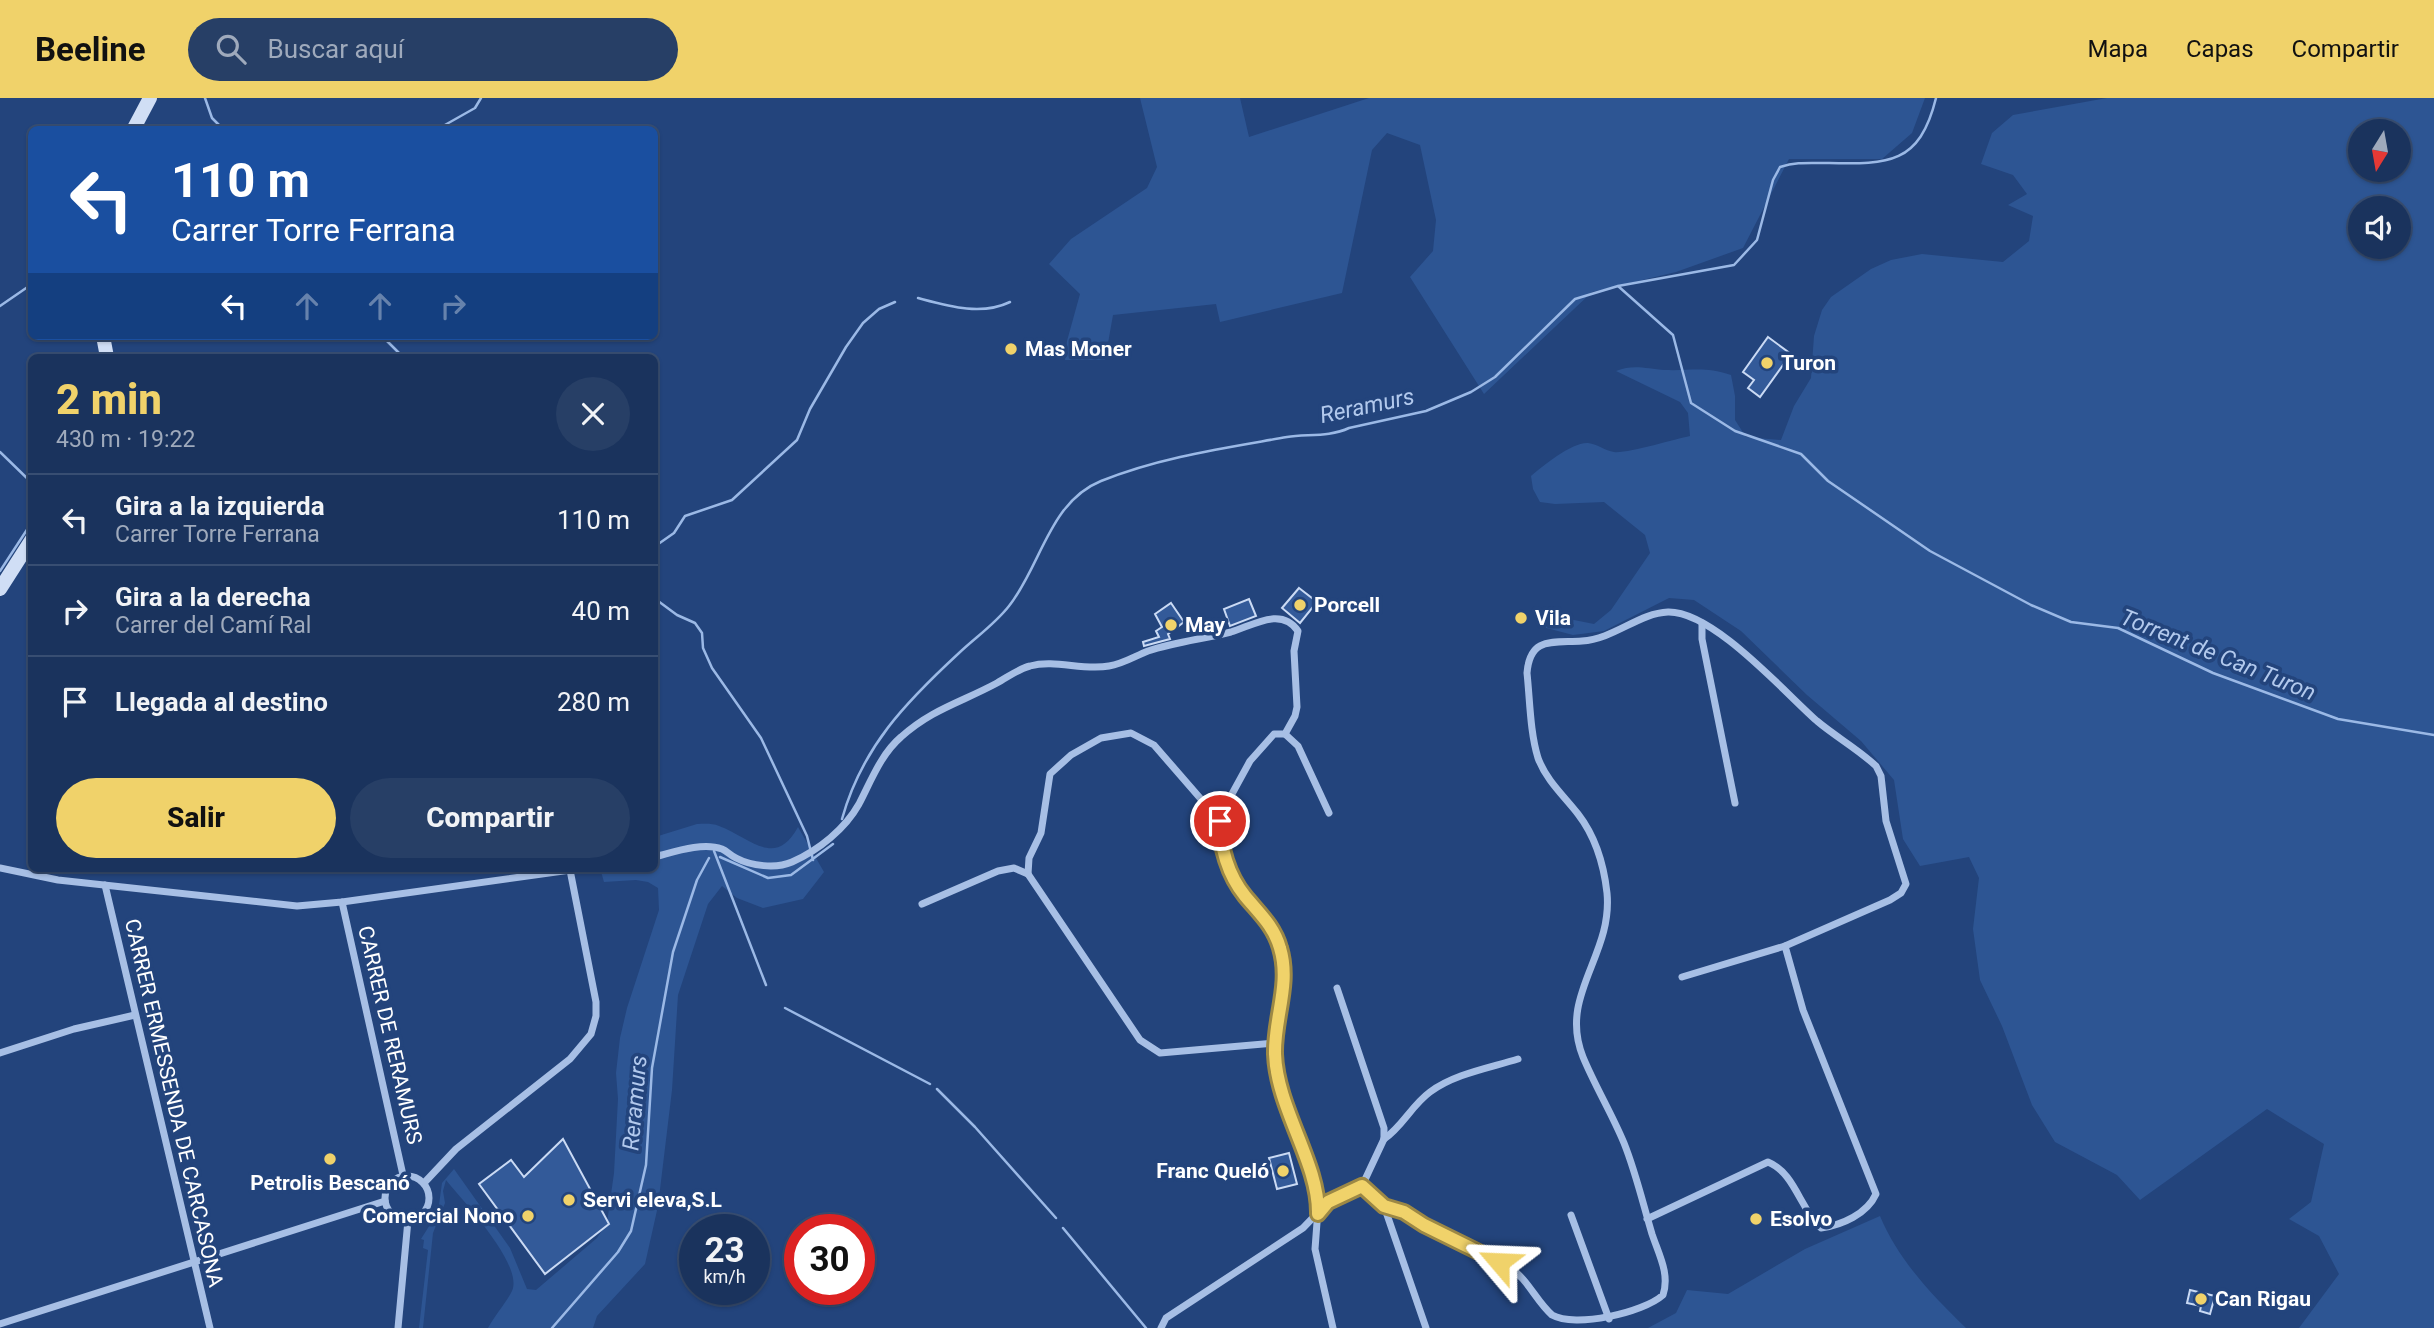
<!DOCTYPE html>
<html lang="es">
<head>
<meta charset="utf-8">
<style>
	:root { --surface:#1a335d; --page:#273f66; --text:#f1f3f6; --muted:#9faabc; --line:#384e72; --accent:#f0d26a }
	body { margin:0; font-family:Roboto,sans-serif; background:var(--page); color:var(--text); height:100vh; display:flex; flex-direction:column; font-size:26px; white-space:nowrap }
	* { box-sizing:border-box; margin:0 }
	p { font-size:23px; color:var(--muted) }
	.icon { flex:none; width:38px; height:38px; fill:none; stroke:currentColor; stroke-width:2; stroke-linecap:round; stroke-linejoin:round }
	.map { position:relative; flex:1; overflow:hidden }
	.details { position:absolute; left:28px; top:256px; width:630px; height:518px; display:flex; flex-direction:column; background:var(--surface); border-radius:10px; box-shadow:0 2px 5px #0004,0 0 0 2px var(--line) }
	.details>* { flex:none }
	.guide { position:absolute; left:28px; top:28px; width:630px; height:214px; border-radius:10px; box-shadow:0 2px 5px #0004,0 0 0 2px var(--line); background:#1a4fa0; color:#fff; overflow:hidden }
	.needle { width:46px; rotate:191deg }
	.buttons { position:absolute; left:2348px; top:21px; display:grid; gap:14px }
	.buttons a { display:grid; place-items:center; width:63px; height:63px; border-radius:50%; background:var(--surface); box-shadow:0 2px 5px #0004,0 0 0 2px var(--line); font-size:35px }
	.speed { position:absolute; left:679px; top:1116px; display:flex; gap:14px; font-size:35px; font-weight:700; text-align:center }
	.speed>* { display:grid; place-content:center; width:91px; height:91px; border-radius:50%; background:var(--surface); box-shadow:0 2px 5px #0004,0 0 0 2px var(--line); line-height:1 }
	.speed small { font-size:18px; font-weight:400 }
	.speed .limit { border:10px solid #d22; background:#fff; color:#111 }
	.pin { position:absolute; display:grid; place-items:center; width:60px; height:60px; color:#fff; margin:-30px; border:4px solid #fff; border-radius:50%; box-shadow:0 2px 7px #0007 }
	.me { position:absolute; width:77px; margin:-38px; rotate:296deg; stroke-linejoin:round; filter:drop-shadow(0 0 5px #0008) }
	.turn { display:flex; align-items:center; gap:24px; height:147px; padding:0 28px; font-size:32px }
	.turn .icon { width:91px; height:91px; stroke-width:2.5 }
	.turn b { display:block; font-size:49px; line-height:60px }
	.lanes { display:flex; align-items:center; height:66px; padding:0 28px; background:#0003; justify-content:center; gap:35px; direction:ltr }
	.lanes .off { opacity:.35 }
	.round { display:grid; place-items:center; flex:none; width:74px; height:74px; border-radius:37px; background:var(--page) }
	.overview { display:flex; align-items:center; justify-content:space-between; height:119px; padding:0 28px }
	h1 { font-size:42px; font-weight:800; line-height:52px; color:var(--accent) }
	.primary-button { display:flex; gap:14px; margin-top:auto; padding:14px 28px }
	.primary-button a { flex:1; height:80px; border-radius:42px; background:var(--accent); color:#111; font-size:28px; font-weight:800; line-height:80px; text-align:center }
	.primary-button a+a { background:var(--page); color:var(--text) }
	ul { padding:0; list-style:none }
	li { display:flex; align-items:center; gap:21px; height:91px; padding:0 28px; border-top:2px solid var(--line) }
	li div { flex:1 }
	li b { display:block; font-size:26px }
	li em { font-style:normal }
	header { display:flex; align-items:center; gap:42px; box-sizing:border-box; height:98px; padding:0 35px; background:var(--accent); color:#111 }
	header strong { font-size:33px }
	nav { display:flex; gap:38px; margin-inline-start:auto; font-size:24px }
	.search { width:490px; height:63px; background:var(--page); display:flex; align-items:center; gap:18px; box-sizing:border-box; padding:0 24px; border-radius:38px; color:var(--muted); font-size:26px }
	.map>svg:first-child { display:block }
	.green { fill:#2d5593; fill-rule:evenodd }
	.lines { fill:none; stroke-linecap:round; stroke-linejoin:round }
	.stream { stroke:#9bb9e6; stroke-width:2.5 }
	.building { fill:#335a99; stroke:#cadaf4; stroke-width:2 }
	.street { stroke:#a7bfe5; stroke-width:7 }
	.secondary { stroke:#d0def5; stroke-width:14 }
	.route-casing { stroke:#9c8845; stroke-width:18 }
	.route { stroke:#f0d26a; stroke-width:12 }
	.poi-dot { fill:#f0d26a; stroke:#23447c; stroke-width:2.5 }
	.labels { text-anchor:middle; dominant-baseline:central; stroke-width:7; stroke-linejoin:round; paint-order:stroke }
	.poi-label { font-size:21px; font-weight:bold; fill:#fff; stroke:#23447c; text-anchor:start }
	.street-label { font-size:21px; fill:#fff; stroke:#23447c }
	.water-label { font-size:23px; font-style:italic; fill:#b2c9ed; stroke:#23447c }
</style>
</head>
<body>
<header>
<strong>Beeline</strong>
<div class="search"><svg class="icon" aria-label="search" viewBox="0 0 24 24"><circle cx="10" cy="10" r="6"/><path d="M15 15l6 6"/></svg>Buscar aquí</div>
<nav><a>Mapa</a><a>Capas</a><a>Compartir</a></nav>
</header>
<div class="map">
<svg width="2434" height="1230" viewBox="0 0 2434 1230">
	<rect width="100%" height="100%" fill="#23447c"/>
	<g class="green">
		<polygon points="1140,0 1240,0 1249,39 1369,0 1925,0 1912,35 1882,61 1789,61 1743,150 1676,174 1592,194 1484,296 1410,179 1433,153 1436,122 1420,47 1387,35 1372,52 1342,195 1220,224 1216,206 1113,217 1105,262 1065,262 1067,243 1080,196 1049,166 1071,141 1147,90 1157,69"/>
		<path d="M2107,0H2434V1230H2299L2339,1176L2319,1138L2289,1121L2311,1104L2324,1046L2267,1011L2140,1102L2117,1077L2055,1044L2032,1007L2002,928L1980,882L1973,831L1979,780L1969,759L1920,768L1903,741L1894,682L1861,643L1807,597L1741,533L1694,502L1669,500L1604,533L1573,537L1539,528L1549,517L1594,526L1611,512L1650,455L1645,437L1604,404L1555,406L1540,404L1533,391L1531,378C1543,368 1572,344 1588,345C1598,346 1605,353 1614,354C1626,356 1675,341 1690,338L1688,315L1680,304L1616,273C1634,266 1646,271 1665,272C1692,273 1704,268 1731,277L1735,298V322L1746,339L1781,342L1794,308L1811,280L1814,238L1822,212L1831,199L1871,171L1891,162L1922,156L2003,164L2029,143L2033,118L2008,107L2027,96L2013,77L1981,66L1992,35L2013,17ZM2399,33V72H2361V33ZM2399,110V149H2361V110Z"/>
		<path d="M697,726C704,726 712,725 719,728C751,740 775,771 798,729L824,774L803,801L763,810L737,800L722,788L708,806L678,897L672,992L658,1108L645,1166L597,1218L593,1230H488C495,1217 506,1205 512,1193C524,1167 462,1102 446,1082L443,1093L445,1105L433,1135L423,1230H419L428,1152L423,1150L424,1142L421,1141L438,1114L442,1085L454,1071L510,1150L527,1191L536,1192L597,1140L607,1125L614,1075L618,1001L616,975L620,940L627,910L659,812L658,790L648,784L636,782L604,784L600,770H654L655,739Z"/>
		<path d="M1880,1118C1898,1162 1933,1198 1966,1230H1648L1676,1215L1687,1192L1728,1196L1805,1151Z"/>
	</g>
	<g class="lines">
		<g class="stream">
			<polyline points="205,0 212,20 222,30"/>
			<polyline points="436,32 475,10 481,0"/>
			<polyline points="1618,188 1673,237 1691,305 1735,333 1801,356 1828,383 1930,453 2031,507 2071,524 2118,530 2213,575 2338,621 2434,637"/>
			<path d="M918,200C948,208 981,218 1010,204"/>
			<polyline points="0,208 32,186"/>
			<polyline points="382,238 403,259"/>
			<polyline points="0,354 32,385"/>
			<polyline points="654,449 674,435 685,418 732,402 797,342 810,311 846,249 863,225 879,211 895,204"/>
			<polyline points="0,473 32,424"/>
			<polyline points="654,500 677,517 695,525 702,535 703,550 712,570 761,640 807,738 813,762"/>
			<path d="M842,721C862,649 906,604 959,555C976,539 995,526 1009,508C1041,468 1049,404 1101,383C1160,359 1225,350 1287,339C1307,336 1330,339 1349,330L1426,313L1471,294L1495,279L1575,201L1618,188L1734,167L1757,142L1773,82L1780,69C1796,64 1807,65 1823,65C1886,66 1919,69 1936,0"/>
			<polyline points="714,753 766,887"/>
			<polyline points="720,759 768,780 791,777 833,746"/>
			<polyline points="785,910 930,986"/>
			<polyline points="937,991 975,1029 1056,1120"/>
			<polyline points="1063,1130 1146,1230"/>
			<polyline points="552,1230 618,1154 631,1133 646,1067 652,970 673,854 697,782 709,760"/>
		</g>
	</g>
	<g class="building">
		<polygon points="1768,239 1791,256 1760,299 1748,290 1754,282 1743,274"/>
		<polygon points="1299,490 1317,504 1300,525 1282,510"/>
		<polygon points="1249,501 1256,518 1230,528 1224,511"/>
		<polygon points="1171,505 1184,524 1168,536 1170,541 1144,548 1143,544 1159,539 1156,533 1162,529 1155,516"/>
		<polygon points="563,1041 609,1126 545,1176 479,1086 511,1062 524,1079"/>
		<polygon points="1289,1055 1297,1086 1277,1091 1269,1060"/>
		<polygon points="2190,1192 2215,1198 2210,1216 2200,1213 2201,1208 2187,1205"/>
	</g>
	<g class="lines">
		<g class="street">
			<polyline points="1702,525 1702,541 1735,705"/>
			<polyline points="1285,636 1298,648 1329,715"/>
			<polyline points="1220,723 1154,647 1131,635 1101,640 1071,657 1050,676 1041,735 1029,760 1028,776 1140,942 1160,955 1276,945"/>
			<path d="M654,759C674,754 702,744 722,751C727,753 731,758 736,760C751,768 776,771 792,764C819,752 845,731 859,706C871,683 881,656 901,639C932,611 962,604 997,585C1008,579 1018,571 1030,568C1055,561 1083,573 1109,568C1123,566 1135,558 1148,553C1175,544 1203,541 1231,534C1252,528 1281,508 1298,533L1294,553L1297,609L1295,618L1285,636H1274L1250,663L1227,705L1220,723V735L1233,779L1273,833L1285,870L1275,957L1289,1017L1319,1098L1315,1151L1333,1230"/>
			<polyline points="0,770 58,782 297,808 342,804 585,770"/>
			<polyline points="105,787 210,1230"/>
			<polyline points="342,804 403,1077"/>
			<polyline points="922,806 998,773 1014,770 1028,776"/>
			<polyline points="1682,879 1785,848"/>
			<polyline points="1337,890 1384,1030 1384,1041 1362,1088"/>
			<polyline points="0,955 74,931 135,917"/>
			<path d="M1384,1041C1402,1029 1412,1007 1430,994C1454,976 1489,970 1518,961"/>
			<circle cx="407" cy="1100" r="22"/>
			<polyline points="424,1085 456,1051 570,961 591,936 596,918 596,904 570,772"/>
			<path d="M1384,1108C1402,1113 1416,1123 1432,1131C1458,1144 1485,1155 1509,1169C1528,1181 1536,1203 1552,1217C1575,1230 1643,1215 1663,1197C1670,1176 1659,1157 1652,1136C1643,1106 1636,1075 1624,1045C1612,1016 1595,988 1583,959C1558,897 1613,858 1607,795C1604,768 1595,738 1578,716C1564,698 1546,682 1538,660C1530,634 1530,603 1527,575C1530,538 1553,545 1582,543C1614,541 1639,515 1668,514C1713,513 1783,593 1817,623C1836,639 1858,651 1876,668L1881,678L1886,723L1906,786L1901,795L1890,802L1785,848L1803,912L1876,1096C1867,1116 1842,1127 1821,1130C1800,1111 1795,1075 1768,1064L1647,1121"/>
			<polyline points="1571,1117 1609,1221"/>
			<polyline points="0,1226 385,1103"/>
			<polyline points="398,1230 408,1122"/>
			<polyline points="1161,1230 1166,1220 1303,1130 1328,1104 1362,1088 1384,1108 1426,1230"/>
		</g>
		<g class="secondary">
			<polyline points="133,32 150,0"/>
			<polyline points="103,238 107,259"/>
			<polyline points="0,491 32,441"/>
		</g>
	</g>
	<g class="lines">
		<defs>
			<path id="route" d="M1220,723C1220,749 1228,777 1245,798C1259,815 1274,828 1280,850C1291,886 1274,920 1275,956C1277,1011 1319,1065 1318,1116L1328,1104L1362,1088L1384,1108L1404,1114L1424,1127L1499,1164"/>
		</defs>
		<use href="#route" class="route-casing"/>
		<use href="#route" class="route"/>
	</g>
	<g class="poi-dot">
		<circle cx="1011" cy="251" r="7"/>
		<circle cx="1767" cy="265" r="7"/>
		<circle cx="1300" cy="507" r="7"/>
		<circle cx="1521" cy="520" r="7"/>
		<circle cx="1171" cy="527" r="7"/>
		<circle cx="330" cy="1061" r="7"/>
		<circle cx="1283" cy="1073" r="7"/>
		<circle cx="569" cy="1102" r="7"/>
		<circle cx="528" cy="1118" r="7"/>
		<circle cx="1756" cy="1121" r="7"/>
		<circle cx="2201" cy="1201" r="7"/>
	</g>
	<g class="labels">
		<g class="poi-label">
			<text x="1025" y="251">Mas Moner</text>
			<text x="1781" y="265">Turon</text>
			<text x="1314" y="507">Porcell</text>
			<text x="1535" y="520">Vila</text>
			<text x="1185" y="527">May</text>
			<text x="1269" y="1073" text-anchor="end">Franc Queló</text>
			<text x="330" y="1085" text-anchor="middle">Petrolis Bescanó</text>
			<text x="583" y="1102">Servi eleva,S.L</text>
			<text x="514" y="1118" text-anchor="end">Comercial Nono</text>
			<text x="1770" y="1121">Esolvo</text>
			<text x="2215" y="1201">Can Rigau</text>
		</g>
		<g class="street-label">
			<text transform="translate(390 937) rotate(77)">CARRER DE RERAMURS</text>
			<text transform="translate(174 1005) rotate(77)">CARRER ERMESSENDA DE CARCASONA</text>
		</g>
		<g class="water-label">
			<text transform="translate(1367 308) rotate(-12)">Reramurs</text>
			<text transform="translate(2218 557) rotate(22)">Torrent de Can Turon</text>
			<text transform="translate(635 1005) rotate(-85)">Reramurs</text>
		</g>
	</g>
</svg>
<div class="buttons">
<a><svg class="needle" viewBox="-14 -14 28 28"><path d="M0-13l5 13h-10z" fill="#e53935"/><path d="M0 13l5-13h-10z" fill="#9faabc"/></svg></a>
<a><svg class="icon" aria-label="sound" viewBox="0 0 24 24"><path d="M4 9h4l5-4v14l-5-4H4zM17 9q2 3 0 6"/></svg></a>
</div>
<div class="speed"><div>23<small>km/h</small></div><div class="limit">30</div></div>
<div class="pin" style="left:1220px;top:723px;background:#d93025"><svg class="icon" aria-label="arrive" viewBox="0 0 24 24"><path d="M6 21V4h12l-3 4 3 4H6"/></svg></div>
<svg class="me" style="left:1499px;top:1164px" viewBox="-20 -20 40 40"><path d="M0-17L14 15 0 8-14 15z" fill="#f0d26a" stroke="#fff" stroke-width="4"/></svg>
<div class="guide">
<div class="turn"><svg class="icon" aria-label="left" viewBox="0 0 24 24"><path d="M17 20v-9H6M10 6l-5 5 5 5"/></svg><div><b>110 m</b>Carrer Torre Ferrana</div></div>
<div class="lanes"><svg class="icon" aria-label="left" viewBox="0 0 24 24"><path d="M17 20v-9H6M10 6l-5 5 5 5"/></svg><svg class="icon off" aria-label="ahead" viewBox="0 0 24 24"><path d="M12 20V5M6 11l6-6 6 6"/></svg><svg class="icon off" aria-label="ahead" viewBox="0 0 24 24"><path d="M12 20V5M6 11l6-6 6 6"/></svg><svg class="icon off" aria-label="right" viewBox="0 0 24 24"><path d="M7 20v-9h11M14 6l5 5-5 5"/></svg></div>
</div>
<section class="details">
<div class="overview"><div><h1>2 min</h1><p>430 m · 19:22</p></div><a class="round"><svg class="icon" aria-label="close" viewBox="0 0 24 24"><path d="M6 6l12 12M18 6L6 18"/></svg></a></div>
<ul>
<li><svg class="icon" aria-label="left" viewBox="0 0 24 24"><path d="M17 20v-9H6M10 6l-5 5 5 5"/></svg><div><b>Gira a la izquierda</b><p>Carrer Torre Ferrana</p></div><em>110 m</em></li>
<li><svg class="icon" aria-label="right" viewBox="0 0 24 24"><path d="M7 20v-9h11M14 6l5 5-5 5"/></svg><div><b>Gira a la derecha</b><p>Carrer del Camí Ral</p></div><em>40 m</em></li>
<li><svg class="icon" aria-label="arrive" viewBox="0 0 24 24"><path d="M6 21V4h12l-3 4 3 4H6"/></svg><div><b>Llegada al destino</b></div><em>280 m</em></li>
</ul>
<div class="primary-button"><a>Salir</a><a>Compartir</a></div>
</section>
</div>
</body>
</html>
